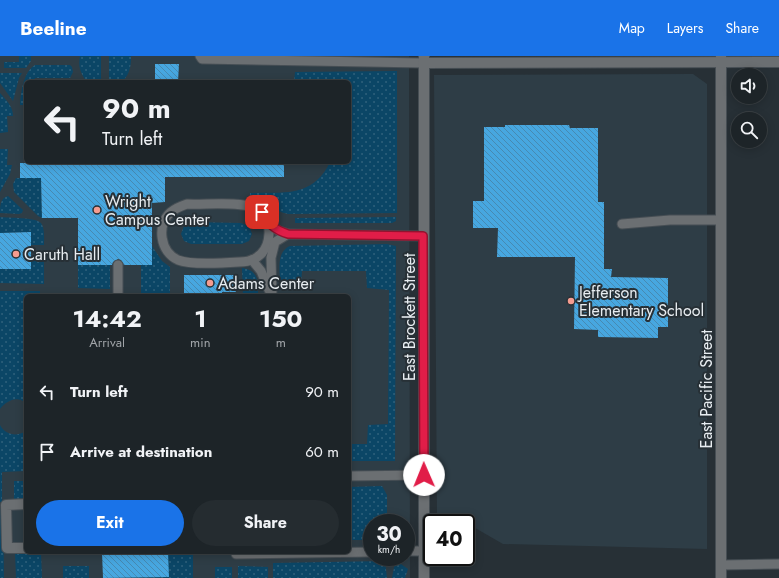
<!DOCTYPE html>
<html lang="en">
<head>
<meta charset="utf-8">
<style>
	:root { --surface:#1d2428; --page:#252c30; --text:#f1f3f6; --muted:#a0a4a8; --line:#3b4145; --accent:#1a73e8 }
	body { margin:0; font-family:Jost,sans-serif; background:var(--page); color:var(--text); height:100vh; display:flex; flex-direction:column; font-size:15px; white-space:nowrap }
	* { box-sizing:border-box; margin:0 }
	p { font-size:13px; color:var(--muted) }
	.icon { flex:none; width:22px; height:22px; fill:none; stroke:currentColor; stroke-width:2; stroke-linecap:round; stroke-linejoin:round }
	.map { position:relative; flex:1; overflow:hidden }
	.panel { position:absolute; left:24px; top:238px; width:327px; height:260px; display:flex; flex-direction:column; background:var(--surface); border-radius:6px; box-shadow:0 2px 10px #0003,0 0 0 1px var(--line) }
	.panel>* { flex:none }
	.hud { position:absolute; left:24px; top:24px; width:327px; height:84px; border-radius:6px; box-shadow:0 2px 10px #0003,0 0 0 1px var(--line); background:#1d2428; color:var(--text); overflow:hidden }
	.fabs { position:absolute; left:731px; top:12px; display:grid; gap:8px }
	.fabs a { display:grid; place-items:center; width:36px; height:36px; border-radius:50%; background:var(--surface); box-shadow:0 2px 10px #0003,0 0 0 1px var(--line); font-size:20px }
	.speed { position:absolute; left:363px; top:458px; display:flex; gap:8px; font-size:20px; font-weight:700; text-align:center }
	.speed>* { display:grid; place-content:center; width:52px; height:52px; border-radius:50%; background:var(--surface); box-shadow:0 2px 10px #0003,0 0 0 1px var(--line); line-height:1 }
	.speed small { font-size:10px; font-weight:400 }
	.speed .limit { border:2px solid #111; border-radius:6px; background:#fff; color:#111 }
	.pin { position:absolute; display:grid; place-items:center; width:34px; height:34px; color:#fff; margin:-17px; border-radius:8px; box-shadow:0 2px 6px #0006 }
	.me { position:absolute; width:44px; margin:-22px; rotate:359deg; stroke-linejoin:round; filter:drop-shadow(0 0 3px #0008) }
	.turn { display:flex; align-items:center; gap:14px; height:84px; padding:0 12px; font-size:18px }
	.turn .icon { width:52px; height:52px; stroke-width:2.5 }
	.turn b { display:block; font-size:28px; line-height:34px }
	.eta { display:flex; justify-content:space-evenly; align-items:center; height:68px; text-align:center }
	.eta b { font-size:24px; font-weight:700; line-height:28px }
	.primary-button { display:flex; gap:8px; margin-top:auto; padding:8px 12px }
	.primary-button a { flex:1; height:46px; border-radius:24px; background:var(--accent); color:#fff; font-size:16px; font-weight:700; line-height:46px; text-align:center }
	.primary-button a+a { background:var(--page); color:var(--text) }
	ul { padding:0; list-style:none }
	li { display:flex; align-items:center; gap:12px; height:60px; padding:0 12px }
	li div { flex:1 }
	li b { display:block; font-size:15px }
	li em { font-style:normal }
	header { display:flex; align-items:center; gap:24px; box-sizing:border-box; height:56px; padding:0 20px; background:var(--accent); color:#fff }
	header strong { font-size:19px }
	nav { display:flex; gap:22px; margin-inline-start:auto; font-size:14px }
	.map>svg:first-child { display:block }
	.built { fill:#2e3d46; fill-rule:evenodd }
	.grass { fill:url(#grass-dots) }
	.building { fill:url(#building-back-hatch) }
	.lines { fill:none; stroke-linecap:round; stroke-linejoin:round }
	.service-casing { stroke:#464e54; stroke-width:11 }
	.pedestrian-casing { stroke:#464e54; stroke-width:12 }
	.minor-casing { stroke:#464e54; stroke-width:12 }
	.tertiary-casing { stroke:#464e54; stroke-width:12 }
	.service { stroke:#6b6f72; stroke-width:9 }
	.pedestrian { stroke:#6b6f72; stroke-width:10 }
	.minor { stroke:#6b6f72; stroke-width:10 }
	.tertiary { stroke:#6b6f72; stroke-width:10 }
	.route-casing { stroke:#92132f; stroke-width:10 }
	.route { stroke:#e11d48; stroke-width:7 }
	.poi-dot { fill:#f59c90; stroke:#273036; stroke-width:1.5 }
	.labels { text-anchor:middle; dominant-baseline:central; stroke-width:4; stroke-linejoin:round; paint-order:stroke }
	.poi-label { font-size:16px; fill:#e8edf1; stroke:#273036; text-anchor:start }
	.street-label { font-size:16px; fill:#e8edf1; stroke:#273036 }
</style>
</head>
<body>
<header>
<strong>Beeline</strong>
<nav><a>Map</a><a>Layers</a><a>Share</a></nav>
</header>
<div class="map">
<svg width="779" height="522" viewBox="0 0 779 522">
	<defs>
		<pattern id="grass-dots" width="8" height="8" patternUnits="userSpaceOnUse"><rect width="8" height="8" fill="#0b4666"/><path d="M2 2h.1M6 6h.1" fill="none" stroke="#2f617c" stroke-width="1.8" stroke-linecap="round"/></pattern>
		<pattern id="building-back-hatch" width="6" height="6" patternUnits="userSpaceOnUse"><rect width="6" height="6" fill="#47a7e0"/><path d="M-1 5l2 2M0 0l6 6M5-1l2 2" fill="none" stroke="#478ab2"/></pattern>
	</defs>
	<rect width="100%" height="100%" fill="#273036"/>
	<g class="built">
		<path d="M0,0H409L410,522H0ZM26,26H349V106H26ZM26,240H349V496H26ZM372,467H406V501H372Z"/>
		<polygon points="693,18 707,28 707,493 503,488 470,469 466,469 466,467 447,467 437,462 434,19"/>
	</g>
	<g class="grass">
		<polygon points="19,0 31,0 31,5 26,12 4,12 4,6 19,6"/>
		<path d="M80,0H101V24L86,25C80,16 78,10 80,0Z"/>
		<path d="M109,0H131C131,10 130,17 123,25H109Z"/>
		<path d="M35,9H70L72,11L73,16L70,22H35L34,26H26V49H20C21,37 23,16 35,9Z"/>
		<path d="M397,15V157L288,158C270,154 266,143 250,139V137C284,136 313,142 330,106H349V26H294L295,16Z"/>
		<polygon points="0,17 22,17 19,22 13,45 0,27"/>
		<path d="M0,37C6,44 13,50 13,60H7L8,76L0,77Z"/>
		<polygon points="0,93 8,93 7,109 12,109 10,118 0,136"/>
		<polygon points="16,122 41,122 42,162 38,160 14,136 13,128"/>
		<path d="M8,140L23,154L22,157L19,158L0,157C0,150 0,142 8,140Z"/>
		<path d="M0,161C9,162 35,161 41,167C45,172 44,183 44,189H31V176L0,177Z"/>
		<polygon points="396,161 396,165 392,167 295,167 295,162"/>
		<polygon points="191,166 241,167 249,170 252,178 249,185 242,188 191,188 184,185 181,178 184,170"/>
		<path d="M387,188L396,190L395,405H349V388H367L368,369L388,368L389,234L367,232L366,215H302L301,228L282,229L280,226C280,214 276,196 290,190Z"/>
		<polygon points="152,190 162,205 170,211 170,240 141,240 141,209 152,209"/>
		<polygon points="31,201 44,201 44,228 0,227 0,213 31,213"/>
		<polygon points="78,209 110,209 110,233 78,232"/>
		<path d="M242,212C259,214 258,227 258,240H243Z"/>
		<path d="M0,235H40V240H26V347C17,339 6,345 0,353Z"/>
		<path d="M0,369C5,379 17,381 26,375V415L2,416V446H0Z"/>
		<rect x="14" y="425" width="12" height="18"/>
		<polygon points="382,430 387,439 387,467 372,467 372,484 349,484 349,431"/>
		<polygon points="0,453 3,453 4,522 0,522"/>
		<polygon points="15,497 41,497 42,522 16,522"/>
		<polygon points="168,498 193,498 193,522 103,522 168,521"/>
		<polygon points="385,505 387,522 273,522 273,507"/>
		<polygon points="395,506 398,506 408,513 405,522 392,522"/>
		<rect x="63" y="510" width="26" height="12"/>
		<polygon points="238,510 268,511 268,522 238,522"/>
		<rect x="215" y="511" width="17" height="11"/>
	</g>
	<g class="building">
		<polygon points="155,8 179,8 178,26 155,26"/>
		<polygon points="505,69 569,69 570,72 598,72 598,146 604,146 604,213 612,213 611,221 668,222 668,271 658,271 658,282 598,281 598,274 574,273 575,201 497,201 498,172 473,172 473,145 484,145 484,71 505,71"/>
		<polygon points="26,106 284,106 284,121 165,121 165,146 152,147 152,209 124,209 121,204 118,203 113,206 112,209 78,209 78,162 42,162 41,122 20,122 20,107 26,107"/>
		<polygon points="31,176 31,213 0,213 0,177"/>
		<polygon points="184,219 236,219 236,236 222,236 222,240 184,240"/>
		<polygon points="102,496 168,496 169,521 103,522"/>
	</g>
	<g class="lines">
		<defs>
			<g id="service">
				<polyline points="200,0 202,3 423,7"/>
				<path d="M187,148C204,149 240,145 254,152C256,153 260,155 262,156C272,167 271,188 261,198C255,204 246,206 239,206C225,207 190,209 178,204C160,196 156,169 171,156C176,152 181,150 187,148Z"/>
				<polyline points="267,167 279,175 288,178"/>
				<polyline points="622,168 670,164 721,164"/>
				<polyline points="252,204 261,215 269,234"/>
				<polyline points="118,209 118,240"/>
				<polyline points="272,240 271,202 275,186 288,178 423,180"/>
				<polyline points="349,420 424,419"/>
				<polyline points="406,495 424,495"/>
				<polyline points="236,496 236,498 372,496"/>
				<polyline points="721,509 779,508"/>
			</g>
			<polyline id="pedestrian" points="26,448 6,449 7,492 26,492"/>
			<g id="minor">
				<polyline points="721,0 721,522"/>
				<polyline points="423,7 779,6"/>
			</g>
			<polyline id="tertiary" points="424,0 424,522"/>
		</defs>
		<use href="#service" class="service-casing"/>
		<use href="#pedestrian" class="pedestrian-casing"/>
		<use href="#minor" class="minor-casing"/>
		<use href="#tertiary" class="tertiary-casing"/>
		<use href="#service" class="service"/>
		<use href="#pedestrian" class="pedestrian"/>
		<use href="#minor" class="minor"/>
		<use href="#tertiary" class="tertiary"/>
	</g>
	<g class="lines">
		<defs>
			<path id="route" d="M262,156C268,168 275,174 288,178L423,180L424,419"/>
		</defs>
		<use href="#route" class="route-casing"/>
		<use href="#route" class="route"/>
	</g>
	<g class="poi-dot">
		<circle cx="97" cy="154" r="4"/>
		<circle cx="16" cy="198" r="4"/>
		<circle cx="210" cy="227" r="4"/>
		<circle cx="571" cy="245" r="4"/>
	</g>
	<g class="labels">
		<g class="poi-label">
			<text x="105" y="145">Wright<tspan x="105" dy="18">Campus Center</tspan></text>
			<text x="24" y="198">Caruth Hall</text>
			<text x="218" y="227">Adams Center</text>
			<text x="579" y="236">Jefferson<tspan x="579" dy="18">Elementary School</tspan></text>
		</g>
		<g class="street-label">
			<text transform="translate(409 261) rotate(-90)">East Brockett Street</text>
			<text transform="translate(706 333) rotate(-90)">East Pacific Street</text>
		</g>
	</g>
</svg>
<div class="fabs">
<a><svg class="icon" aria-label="sound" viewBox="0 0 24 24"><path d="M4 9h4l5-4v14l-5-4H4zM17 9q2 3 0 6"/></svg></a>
<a><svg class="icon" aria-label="search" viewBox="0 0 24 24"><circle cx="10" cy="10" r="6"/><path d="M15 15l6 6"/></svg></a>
</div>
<div class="speed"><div>30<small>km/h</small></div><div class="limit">40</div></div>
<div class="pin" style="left:262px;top:156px;background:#d93025"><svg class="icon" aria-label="arrive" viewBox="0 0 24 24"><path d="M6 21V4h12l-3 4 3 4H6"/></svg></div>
<svg class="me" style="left:424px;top:419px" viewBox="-20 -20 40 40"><circle r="19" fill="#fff"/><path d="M0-13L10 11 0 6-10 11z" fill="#e11d48"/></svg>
<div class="hud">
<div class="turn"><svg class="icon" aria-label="left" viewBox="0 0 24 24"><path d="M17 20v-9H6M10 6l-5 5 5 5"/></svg><div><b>90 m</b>Turn left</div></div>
</div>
<section class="panel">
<div class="eta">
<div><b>14:42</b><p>Arrival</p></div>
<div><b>1</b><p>min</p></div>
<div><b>150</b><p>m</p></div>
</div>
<ul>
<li><svg class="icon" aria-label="left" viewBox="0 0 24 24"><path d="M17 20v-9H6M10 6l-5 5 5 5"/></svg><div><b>Turn left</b></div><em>90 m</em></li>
<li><svg class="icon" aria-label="arrive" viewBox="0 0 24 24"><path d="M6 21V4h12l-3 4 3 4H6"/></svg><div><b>Arrive at destination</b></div><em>60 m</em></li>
</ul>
<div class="primary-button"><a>Exit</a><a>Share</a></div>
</section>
</div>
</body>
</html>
